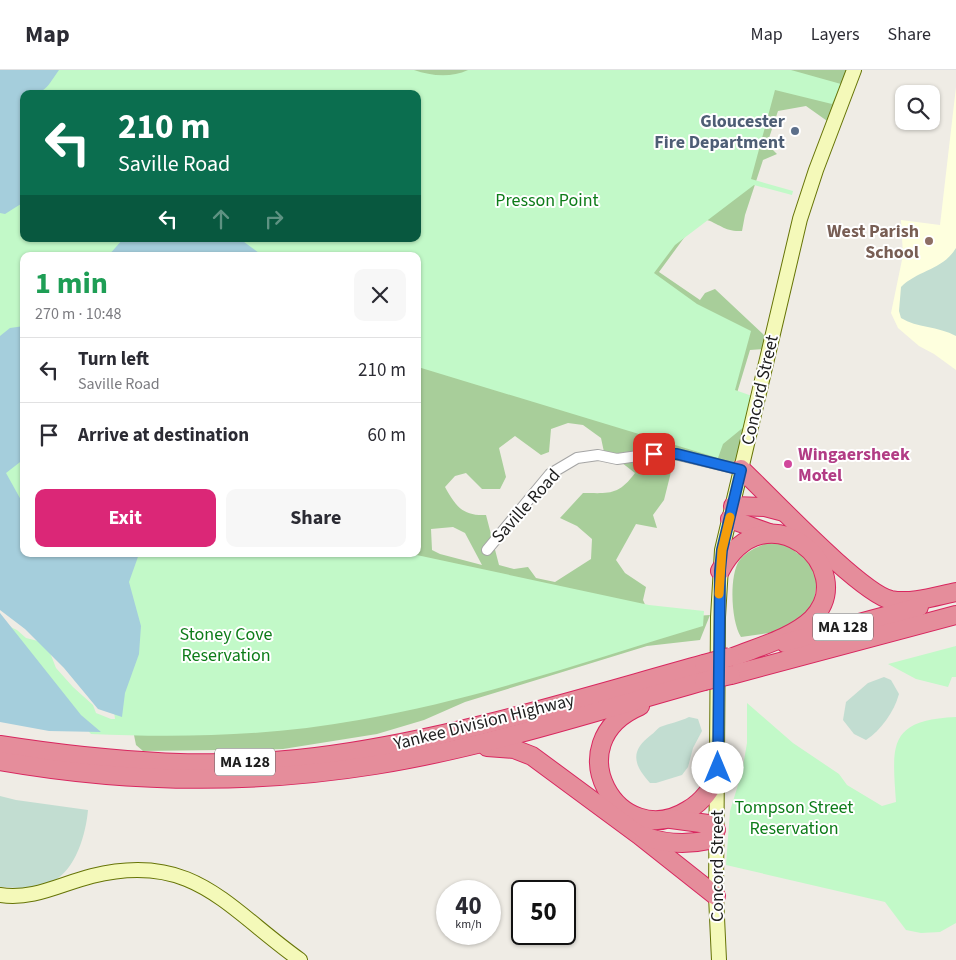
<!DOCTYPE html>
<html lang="en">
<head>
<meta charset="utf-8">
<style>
	:root { --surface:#fff; --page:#f7f7f7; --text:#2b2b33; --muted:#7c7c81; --line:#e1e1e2; --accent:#db2777 }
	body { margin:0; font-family:"Source Sans 3",sans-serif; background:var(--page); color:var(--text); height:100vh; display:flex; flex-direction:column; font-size:19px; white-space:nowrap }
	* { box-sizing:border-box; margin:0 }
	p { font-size:16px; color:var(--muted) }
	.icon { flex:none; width:28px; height:28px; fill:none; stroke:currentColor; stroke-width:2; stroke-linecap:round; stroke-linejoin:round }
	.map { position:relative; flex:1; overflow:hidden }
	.sheet { position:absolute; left:20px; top:182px; width:401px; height:305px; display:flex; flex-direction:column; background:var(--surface); border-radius:10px; box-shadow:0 1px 4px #0004 }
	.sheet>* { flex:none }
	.banner { position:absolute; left:20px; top:20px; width:401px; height:152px; border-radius:10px; box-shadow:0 1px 4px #0004; background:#0b6e4f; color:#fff; overflow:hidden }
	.fabs { position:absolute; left:895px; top:15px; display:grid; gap:10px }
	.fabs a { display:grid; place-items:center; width:45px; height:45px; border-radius:10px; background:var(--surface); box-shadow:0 1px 4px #0004; font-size:25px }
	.speed { position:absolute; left:436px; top:810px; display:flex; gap:10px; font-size:25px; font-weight:700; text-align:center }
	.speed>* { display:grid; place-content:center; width:65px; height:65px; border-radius:50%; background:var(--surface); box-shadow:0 1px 4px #0004; line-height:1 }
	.speed small { font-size:12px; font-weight:400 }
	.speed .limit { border:2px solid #111; border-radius:8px; background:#fff; color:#111 }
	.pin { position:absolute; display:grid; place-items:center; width:42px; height:42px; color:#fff; margin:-21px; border-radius:10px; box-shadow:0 2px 8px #0006 }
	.me { position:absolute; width:55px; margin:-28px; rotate:0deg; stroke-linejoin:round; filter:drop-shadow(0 0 4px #0008) }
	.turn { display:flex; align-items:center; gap:18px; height:105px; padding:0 15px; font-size:22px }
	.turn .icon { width:65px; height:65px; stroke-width:2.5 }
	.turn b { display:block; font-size:35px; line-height:42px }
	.lanes { display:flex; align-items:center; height:48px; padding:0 15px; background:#0003; justify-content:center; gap:25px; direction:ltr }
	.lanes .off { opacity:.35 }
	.round { display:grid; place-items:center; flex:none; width:52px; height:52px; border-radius:10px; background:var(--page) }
	.overview { display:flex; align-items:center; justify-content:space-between; height:85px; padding:0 15px }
	h1 { font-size:30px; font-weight:700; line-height:38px; color:#1e9e55 }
	.cta { display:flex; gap:10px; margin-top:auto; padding:10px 15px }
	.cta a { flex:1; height:58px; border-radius:10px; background:var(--accent); color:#fff; font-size:20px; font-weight:700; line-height:58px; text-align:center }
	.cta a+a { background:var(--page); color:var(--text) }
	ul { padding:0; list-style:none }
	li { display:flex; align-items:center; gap:15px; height:65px; padding:0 15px; border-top:1px solid var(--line) }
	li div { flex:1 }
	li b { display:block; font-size:19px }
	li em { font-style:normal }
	header { display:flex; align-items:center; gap:30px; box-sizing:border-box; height:70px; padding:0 25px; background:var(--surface); border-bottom:1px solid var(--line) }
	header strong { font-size:24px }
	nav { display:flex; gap:28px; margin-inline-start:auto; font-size:18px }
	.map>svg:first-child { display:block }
	.education { fill:#feffde }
	.forest { fill:#a8ce9a; fill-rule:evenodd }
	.wetland { fill:#c2ddd1 }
	.park { fill:#c2f9c8 }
	.water { fill:#a5cedc }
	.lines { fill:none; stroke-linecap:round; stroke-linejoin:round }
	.street-casing { stroke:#a5a5a5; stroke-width:12 }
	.secondary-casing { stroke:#667406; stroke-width:16 }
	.highway-casing { stroke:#d8275f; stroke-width:20 }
	.street { stroke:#fff; stroke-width:10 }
	.secondary { stroke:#f4f9b9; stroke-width:14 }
	.highway { stroke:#e58d9b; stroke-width:18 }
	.highway-bridge-casing { stroke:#d8275f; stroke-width:20; stroke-linecap:butt }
	.highway-bridge { stroke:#e58d9b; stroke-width:18 }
	.route-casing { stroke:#114b97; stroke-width:12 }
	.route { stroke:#1a73e8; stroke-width:9 }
	.slow { stroke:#f59e0b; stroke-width:9 }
	.service-dot { fill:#5c6f8a; stroke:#fff; stroke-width:2 }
	.education-dot { fill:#8d6e63; stroke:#fff; stroke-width:2 }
	.hotel-dot { fill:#d1479c; stroke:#fff; stroke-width:2 }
	.labels { text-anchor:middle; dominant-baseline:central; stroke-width:4; stroke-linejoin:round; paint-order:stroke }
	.shield { fill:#fff; stroke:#626262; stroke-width:1 }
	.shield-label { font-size:16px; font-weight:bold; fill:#1e1e1e }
	.service-label { font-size:18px; font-weight:bold; fill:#4e5e75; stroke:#fff; text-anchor:end }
	.park-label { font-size:18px; fill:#0d7c19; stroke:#fff }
	.education-label { font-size:18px; font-weight:bold; fill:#785e54; stroke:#fff; text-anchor:end }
	.street-label { font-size:18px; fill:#1e1e1e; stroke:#fff }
	.hotel-label { font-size:18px; font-weight:bold; fill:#b23c85; stroke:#fff; text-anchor:start }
</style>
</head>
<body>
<header>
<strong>Map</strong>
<nav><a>Map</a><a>Layers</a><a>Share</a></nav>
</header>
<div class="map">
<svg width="956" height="890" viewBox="0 0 956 890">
	<rect width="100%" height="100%" fill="#efece5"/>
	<polygon class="education" points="956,17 956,300 934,284 919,276 898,258 891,243 903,185 901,150 940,155"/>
	<g class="forest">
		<path d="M59,0H850L830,53L806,36L778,41L767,74L777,84L763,90L745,145L742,161C724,162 721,154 704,149L692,157L659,202L700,230L705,223L715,219L766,267L764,279L750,280L737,323L754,331L737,393L729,401L674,390L664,430L653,445L657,458L636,454L616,490L625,503L646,517L643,530L647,539L695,546L710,545L700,570L647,576L465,632L424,650L377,664L283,679L143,681L136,675L133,660L142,484H418V24H38ZM568,353L583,355L601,368L604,382L617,389L635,403C618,426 609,423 583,423L560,448L577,456L592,469L591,489L555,512L536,508L528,497L514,499L499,495L486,445C463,446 456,437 445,417L455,406L466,403L482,419H500L506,407L499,378L515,366L541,385L549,382L551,359ZM453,457L465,463L482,495L440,484L432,480L431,459Z"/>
		<path d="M769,472H786L797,483L808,488L817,511L814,531L806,545L776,562L741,567C731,552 729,506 739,491C747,480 758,477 769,472Z"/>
	</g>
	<g class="wetland">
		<path d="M956,178V266C938,256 917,258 901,248L899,241L901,217C918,200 943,200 956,178Z"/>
		<path d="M884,607L891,610L899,624C894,642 881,660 866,670L854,664L843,650L846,632L868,613Z"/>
		<path d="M689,647L698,649L702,661L693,678L688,697L682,705L656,713H650C633,694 630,681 651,665C654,663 657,659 660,657C670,653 679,652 689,647Z"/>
		<path d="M0,726L16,730L88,740C86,763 76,800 53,811C36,820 18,818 0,817Z"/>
	</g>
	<g class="park">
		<path d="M54,0H414C431,6 451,8 468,0H791L841,14L832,34L775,20L751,109L793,121L792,125L754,115L675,175L654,203L697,234L751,261L735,320L752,326L745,356L723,374L718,388L418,297V186H24V268L0,274V131L24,122V169H418V24H32Z"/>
		<polygon points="0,342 24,348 24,443 5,447"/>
		<path d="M95,484H412L649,535L704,541L703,556C590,590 476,630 359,650C271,666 181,668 91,664L67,637L4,554L17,560L26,568L38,571L49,580L56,598L73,617L93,635L96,643L111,649H115Z"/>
		<polygon points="956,576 956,607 952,607 948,617 916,609 888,594"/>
		<path d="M747,633L793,673L839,704L847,715L882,736L896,732C892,675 888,650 956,647V853L940,862L921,863L906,860L885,832L726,795L730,741L742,702L747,673Z"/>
	</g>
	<g class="water">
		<path d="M0,0H59C47,16 47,24 24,24V132L5,144L0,143Z"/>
		<polygon points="123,169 240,169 263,186 108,186"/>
		<polygon points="24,256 24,389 6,403 21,430 24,429 24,484 139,484 129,512 141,556 139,584 125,623 122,647 98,639 64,598 25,559 0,540 0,266 10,258"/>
		<polygon points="0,543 81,645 101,662 49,661 0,652"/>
	</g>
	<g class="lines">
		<defs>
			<polyline id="street" points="487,480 550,404 577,388 598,385 617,389 666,382 741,400"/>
			<g id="secondary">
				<path d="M0,825C34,830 60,814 92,806C193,781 226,837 300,890"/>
				<polyline points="719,890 716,826 718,547 722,480 800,149 816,100 854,0"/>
			</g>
			<g id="highway">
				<path d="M741,399C769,425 860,523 891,530C912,534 936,526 956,522"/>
				<polyline points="733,436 765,437 784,442"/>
				<polyline points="730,449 769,463"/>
				<path d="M720,501C765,415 862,498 812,549C792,568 758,577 733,587"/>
				<polyline points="785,573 919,537"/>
				<polyline points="731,605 956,545"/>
				<path d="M640,636C555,672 618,784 688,740C702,732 714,717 718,702"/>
				<path d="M0,675C109,692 221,701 331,685C458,667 581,628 704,594"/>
				<polyline points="487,677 514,679 532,686 639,765 716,826"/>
				<path d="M0,691C125,713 250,715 375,695C487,677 596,641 704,611"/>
				<path d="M644,766C665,774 687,775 709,770L716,760L708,754L671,749"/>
			</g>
		</defs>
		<use href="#street" class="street-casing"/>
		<use href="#secondary" class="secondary-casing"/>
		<use href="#highway" class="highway-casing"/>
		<use href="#street" class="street"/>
		<use href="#secondary" class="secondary"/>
		<use href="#highway" class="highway"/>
		<defs>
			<g id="highway-bridge">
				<polyline points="704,594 730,587"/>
				<polyline points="704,611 731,605"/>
			</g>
		</defs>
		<use href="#highway-bridge" class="highway-bridge-casing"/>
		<use href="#highway-bridge" class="highway-bridge"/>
	</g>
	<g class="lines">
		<defs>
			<polyline id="route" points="654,384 677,384 741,400 722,480 720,501 718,698"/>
		</defs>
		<use href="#route" class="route-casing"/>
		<use href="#route" class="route"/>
		<polyline class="slow" points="719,524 722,480 730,447"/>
	</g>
	<circle class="service-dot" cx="795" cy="61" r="5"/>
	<circle class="education-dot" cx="929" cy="171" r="5"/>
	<circle class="hotel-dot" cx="788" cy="394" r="5"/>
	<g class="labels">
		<g class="shield">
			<rect x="813" y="543.5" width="60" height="27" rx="4"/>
			<rect x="215" y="678.5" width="60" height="27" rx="4"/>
		</g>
		<g class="shield-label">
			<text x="843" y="557">MA 128</text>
			<text x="245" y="692">MA 128</text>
		</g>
		<g class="service-label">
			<text x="785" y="51">Gloucester<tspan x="785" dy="21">Fire Department</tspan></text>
		</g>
		<g class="park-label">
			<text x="547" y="130">Presson Point</text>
			<text x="226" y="564">Stoney Cove<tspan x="226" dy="21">Reservation</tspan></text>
			<text x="794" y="737">Tompson Street<tspan x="794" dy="21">Reservation</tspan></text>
		</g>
		<g class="education-label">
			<text x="919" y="161">West Parish<tspan x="919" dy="21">School</tspan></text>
		</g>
		<g class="street-label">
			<text transform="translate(760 320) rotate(-77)">Concord Street</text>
			<text transform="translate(526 436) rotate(-48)">Saville Road</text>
			<text transform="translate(484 652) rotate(-14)">Yankee Division Highway</text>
			<text transform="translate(717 796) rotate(-90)">Concord Street</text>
		</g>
		<g class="hotel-label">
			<text x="798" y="384">Wingaersheek<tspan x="798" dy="21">Motel</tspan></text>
		</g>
	</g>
</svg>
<div class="fabs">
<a><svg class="icon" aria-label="search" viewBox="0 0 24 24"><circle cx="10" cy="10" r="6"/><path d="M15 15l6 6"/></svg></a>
</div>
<div class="speed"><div>40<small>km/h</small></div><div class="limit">50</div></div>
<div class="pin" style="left:654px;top:384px;background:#d93025"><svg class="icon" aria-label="arrive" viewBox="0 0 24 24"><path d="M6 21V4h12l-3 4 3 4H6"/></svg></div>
<svg class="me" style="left:718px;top:698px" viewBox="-20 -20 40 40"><circle r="19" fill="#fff"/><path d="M0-13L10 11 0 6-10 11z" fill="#1a73e8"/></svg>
<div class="banner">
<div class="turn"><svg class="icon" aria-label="left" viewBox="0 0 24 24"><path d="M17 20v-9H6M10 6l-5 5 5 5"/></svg><div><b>210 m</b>Saville Road</div></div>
<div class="lanes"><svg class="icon" aria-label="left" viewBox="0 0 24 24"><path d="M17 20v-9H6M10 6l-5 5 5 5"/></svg><svg class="icon off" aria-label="ahead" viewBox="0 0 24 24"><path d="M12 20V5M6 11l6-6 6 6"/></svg><svg class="icon off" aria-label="right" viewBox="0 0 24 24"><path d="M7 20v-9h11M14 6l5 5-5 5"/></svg></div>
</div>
<section class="sheet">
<div class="overview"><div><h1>1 min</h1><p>270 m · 10:48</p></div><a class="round"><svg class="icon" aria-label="close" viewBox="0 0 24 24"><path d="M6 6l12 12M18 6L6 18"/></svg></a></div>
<ul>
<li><svg class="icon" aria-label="left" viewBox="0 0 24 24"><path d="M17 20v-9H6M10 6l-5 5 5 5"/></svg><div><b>Turn left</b><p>Saville Road</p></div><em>210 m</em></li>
<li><svg class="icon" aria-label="arrive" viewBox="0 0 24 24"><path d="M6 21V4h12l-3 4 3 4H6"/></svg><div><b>Arrive at destination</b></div><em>60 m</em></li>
</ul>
<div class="cta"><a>Exit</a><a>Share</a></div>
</section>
</div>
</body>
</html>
